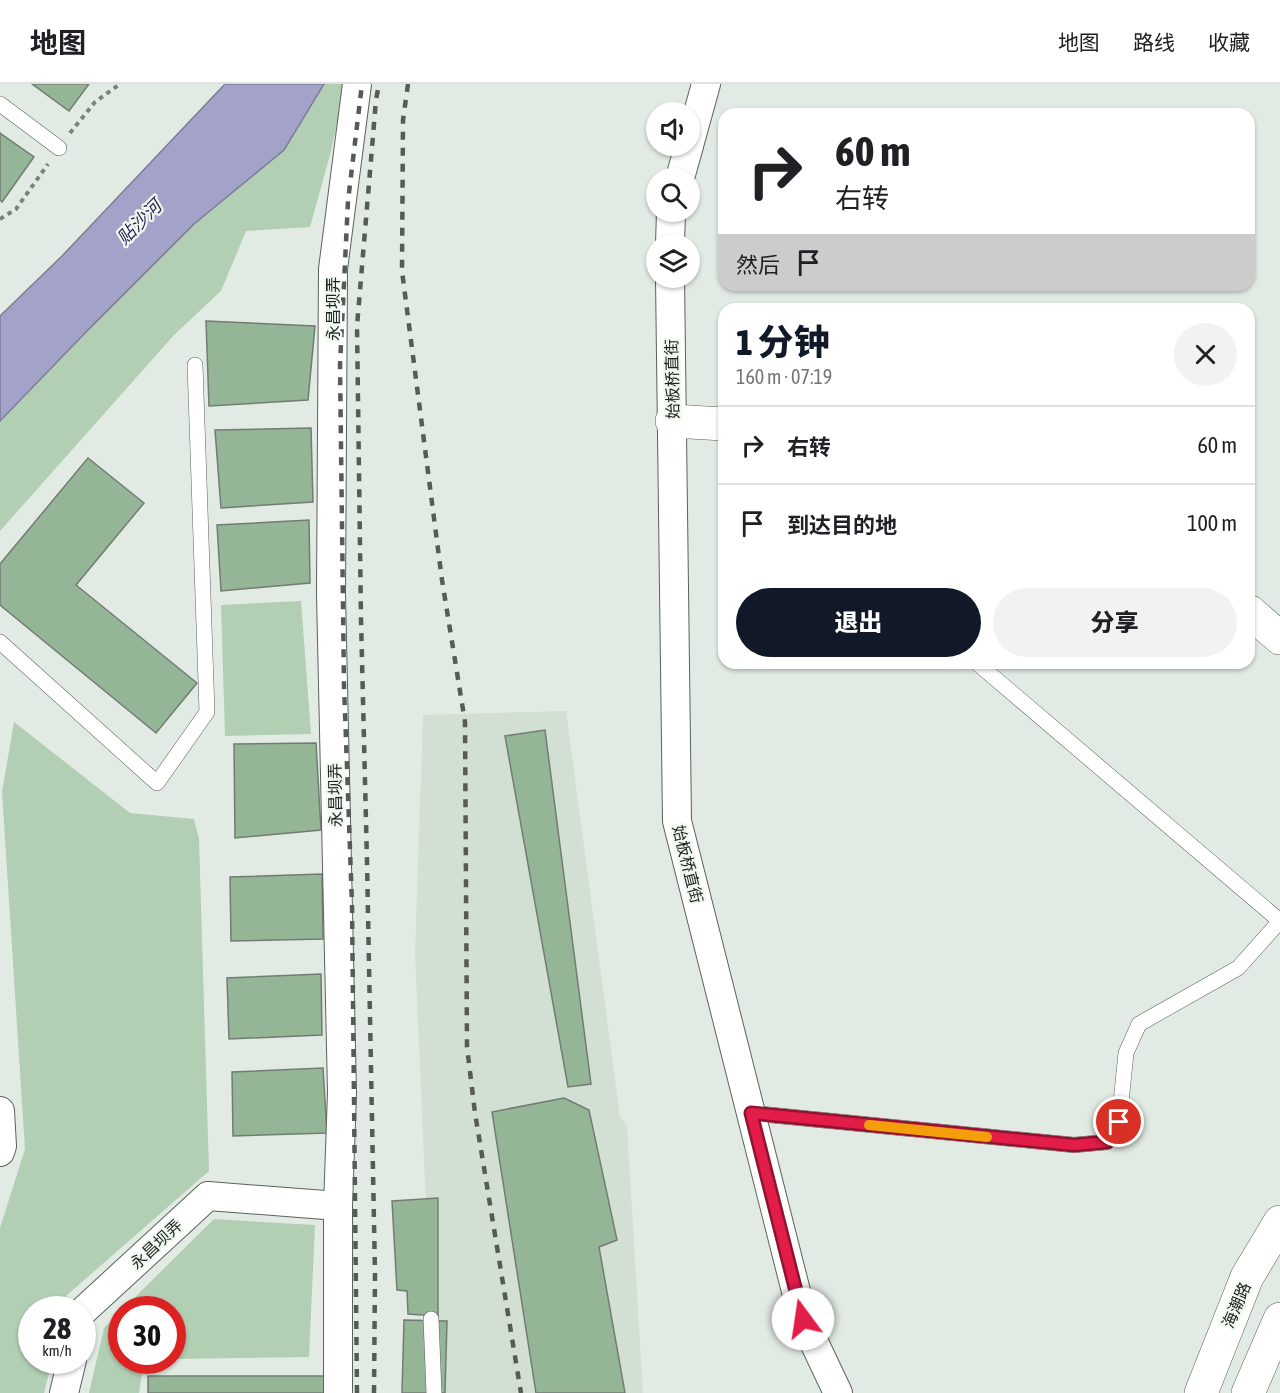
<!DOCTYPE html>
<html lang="zh">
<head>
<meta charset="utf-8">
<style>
	:root { --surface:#fff; --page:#f2f2f2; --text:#202124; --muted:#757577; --line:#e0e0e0; --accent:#111827 }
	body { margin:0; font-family:"Asap Condensed","Noto Sans SC",sans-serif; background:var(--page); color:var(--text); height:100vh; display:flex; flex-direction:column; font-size:22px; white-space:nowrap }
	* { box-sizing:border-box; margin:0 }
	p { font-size:20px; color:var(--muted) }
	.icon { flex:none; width:33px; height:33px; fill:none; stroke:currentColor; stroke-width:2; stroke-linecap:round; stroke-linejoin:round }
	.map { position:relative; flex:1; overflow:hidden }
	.drawer { position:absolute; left:718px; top:219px; width:537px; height:366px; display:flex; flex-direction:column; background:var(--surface); border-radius:18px; box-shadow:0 2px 4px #0004 }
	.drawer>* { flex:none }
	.top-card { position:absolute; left:718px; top:24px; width:537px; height:183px; border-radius:18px; box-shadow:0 2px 4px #0004; background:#fff; color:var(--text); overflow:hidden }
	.fabs { position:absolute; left:646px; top:18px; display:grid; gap:12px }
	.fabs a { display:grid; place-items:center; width:54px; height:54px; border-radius:50%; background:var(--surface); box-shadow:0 2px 4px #0004; font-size:30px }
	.speed { position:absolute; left:18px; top:1212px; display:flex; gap:12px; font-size:30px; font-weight:700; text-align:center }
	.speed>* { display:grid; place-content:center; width:78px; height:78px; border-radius:50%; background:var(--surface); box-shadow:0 2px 4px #0004; line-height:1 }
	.speed small { font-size:15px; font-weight:400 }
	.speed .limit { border:9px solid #d22; background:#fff; color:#111 }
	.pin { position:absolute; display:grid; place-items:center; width:51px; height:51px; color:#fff; margin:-26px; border:3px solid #fff; border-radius:50%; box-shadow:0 2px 6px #0007 }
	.me { position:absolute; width:66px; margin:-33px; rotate:346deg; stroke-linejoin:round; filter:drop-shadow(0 0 4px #0008) }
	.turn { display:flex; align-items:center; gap:21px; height:126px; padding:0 18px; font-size:27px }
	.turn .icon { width:78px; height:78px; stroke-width:2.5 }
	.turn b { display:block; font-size:42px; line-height:51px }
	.then { display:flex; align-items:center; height:57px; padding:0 18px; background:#0003; gap:12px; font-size:22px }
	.round { display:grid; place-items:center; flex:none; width:63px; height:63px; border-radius:32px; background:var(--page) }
	.summary { display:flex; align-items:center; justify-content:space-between; height:102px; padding:0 18px }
	h1 { font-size:36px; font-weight:800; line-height:45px; color:var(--accent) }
	.primary-button { display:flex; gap:12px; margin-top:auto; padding:12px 18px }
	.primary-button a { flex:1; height:69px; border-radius:36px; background:var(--accent); color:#fff; font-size:24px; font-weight:800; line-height:69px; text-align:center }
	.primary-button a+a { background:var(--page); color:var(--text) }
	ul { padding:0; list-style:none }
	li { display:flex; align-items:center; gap:18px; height:78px; padding:0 18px; border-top:2px solid var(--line) }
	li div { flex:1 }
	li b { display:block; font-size:22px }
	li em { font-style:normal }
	header { display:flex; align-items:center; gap:36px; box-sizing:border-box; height:84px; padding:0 30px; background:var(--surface); border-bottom:2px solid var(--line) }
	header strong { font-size:28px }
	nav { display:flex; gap:33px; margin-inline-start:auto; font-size:21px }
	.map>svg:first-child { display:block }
	.built { fill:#d1e0d2 }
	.green { fill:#b2ceb3 }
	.water { fill:#a3a3ca; stroke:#7c7d97; stroke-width:1.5 }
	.building { fill:#94b596; stroke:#737c74; stroke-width:1.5 }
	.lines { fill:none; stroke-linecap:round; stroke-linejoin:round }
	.service-casing { stroke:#5b625b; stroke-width:16 }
	.minor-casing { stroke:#5b625b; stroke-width:30 }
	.tertiary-casing { stroke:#5b625b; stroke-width:34 }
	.secondary-casing { stroke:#5b625b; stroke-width:34 }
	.path { stroke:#7c817c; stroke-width:4; stroke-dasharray:4.5 4.5; stroke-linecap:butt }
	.service { stroke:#fff; stroke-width:15 }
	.minor { stroke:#fff; stroke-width:28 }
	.tertiary { stroke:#fff; stroke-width:33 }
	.secondary { stroke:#fff; stroke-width:33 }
	.rail { stroke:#565b56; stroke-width:4.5; stroke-dasharray:8 8; stroke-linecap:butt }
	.route-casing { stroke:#92132f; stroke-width:15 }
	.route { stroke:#e11d48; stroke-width:10 }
	.slow { stroke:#f59e0b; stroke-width:10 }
	.labels { text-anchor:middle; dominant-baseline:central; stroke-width:4.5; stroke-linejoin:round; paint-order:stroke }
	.street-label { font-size:16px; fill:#202320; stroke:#f0f9f0 }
	.water-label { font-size:18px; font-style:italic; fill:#2b2558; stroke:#f0f9f0 }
</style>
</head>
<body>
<header>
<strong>地图</strong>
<nav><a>地图</a><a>路线</a><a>收藏</a></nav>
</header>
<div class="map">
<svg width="1280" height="1309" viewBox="0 0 1280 1309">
	<rect width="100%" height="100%" fill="#e2ebe3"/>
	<polygon class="built" points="566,627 620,1033 627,1042 643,1309 432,1309 429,1190 415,869 423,631"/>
	<g class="green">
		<polygon points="324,0 346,0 330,71 310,143 246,147 221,207 174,251 0,447 0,337 86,248 194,140 284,66"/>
		<polygon points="301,517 311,650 225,652 221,521"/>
		<polygon points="14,638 130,729 194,735 199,755 209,1087 67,1211 63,1225 32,1226 32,1276 52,1277 44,1309 0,1309 0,1144 25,1065 2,708"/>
		<polygon points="214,1135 315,1141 309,1273 173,1275 172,1226 123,1225"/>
		<polygon points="121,1227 122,1276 144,1277 139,1309 89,1309 104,1244"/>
	</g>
	<polygon class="water" points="225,0 324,0 284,66 194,140 86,248 0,337 0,232 62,172"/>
	<g class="building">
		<polygon points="32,0 89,0 69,27"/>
		<polygon points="0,49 34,73 2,118 0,116"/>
		<polygon points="206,237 315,242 308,316 209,322"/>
		<polygon points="311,344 313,418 221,424 215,346"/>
		<polygon points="88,374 144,419 76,501 197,599 156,649 0,521 0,480"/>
		<polygon points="309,436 310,499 221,507 217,441"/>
		<polygon points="545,646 591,1000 568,1003 505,652"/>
		<polygon points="316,659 321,746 235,754 234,660"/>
		<polygon points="322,790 323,855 231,857 230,793"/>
		<polygon points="321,890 322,951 229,955 227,894"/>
		<polygon points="323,984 327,1049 233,1052 232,988"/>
		<polygon points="564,1014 589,1026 617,1156 599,1163 625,1309 536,1309 492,1028"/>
		<polygon points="438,1114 438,1232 408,1230 407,1207 397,1206 392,1117"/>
		<polygon points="404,1236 447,1237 445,1309 402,1309"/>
		<rect x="148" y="1292" width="177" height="17"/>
	</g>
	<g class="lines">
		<defs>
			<g id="service">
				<polyline points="0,20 59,64"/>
				<polyline points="0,558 157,699 207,628 195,281"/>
				<polyline points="751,1029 1074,1061 1107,1058 1119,1038 1126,969 1139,940 1238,884 1280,837 977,579"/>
				<polyline points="431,1235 434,1309"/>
			</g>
			<g id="minor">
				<polyline points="690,58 706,0"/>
				<polyline points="680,94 689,62"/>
				<polyline points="670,160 671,128"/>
				<polyline points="670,194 677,737 803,1235 838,1309"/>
				<polyline points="0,1027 2,1062 0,1068"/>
				<polyline points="82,1228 208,1112 338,1122"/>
				<polyline points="64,1309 72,1276"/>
				<polyline points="338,1309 338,1122 342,1009 331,510 333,185 357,0"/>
			</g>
			<g id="tertiary">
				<polyline points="672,337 724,340"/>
				<polyline points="1250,528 1280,554"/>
			</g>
			<g id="secondary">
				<polyline points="1201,1309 1247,1193 1280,1138"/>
				<polyline points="1248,1309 1280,1235"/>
			</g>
		</defs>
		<use href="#service" class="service-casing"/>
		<use href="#minor" class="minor-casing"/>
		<use href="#tertiary" class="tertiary-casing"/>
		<use href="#secondary" class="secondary-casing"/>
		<g class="path">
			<polyline points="70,49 95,18 120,0"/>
			<polyline points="0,135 16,125 48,80"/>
		</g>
		<use href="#service" class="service"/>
		<use href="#minor" class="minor"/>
		<use href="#tertiary" class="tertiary"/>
		<use href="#secondary" class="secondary"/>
		<g class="rail">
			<polyline points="408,0 403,36 402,187 442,496 465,638 467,963 475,1029 521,1309"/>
			<polyline points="357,1309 352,820 344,601 340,281 348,117 362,0"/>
			<polyline points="374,1309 375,1190 367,778 361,535 357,242 376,16 379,0"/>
		</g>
	</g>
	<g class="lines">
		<defs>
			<polyline id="route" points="803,1235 751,1029 1074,1061 1107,1058 1119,1038"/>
		</defs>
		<use href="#route" class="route-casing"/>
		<use href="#route" class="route"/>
		<polyline class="slow" points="869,1041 987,1053"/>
	</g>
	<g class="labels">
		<g class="street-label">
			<text transform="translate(333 225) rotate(-90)">永昌坝弄</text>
			<text transform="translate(672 295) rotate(-91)">始板桥直街</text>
			<text transform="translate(335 711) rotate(-91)">永昌坝弄</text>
			<text transform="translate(688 780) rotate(76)">始板桥直街</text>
			<text transform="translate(156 1160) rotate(-43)">永昌坝弄</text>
			<text transform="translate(1236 1221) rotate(-67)">海潮路</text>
		</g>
		<g class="water-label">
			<text transform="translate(139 138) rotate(-45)">贴沙河</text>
		</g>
	</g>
</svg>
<div class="fabs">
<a><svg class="icon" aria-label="sound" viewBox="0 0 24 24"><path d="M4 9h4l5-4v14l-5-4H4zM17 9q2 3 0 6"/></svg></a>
<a><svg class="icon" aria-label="search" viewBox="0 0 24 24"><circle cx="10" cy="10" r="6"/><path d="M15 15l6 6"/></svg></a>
<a><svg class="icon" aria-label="layers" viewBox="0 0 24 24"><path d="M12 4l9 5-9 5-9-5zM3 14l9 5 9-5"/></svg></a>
</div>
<div class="speed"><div>28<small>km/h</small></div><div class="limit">30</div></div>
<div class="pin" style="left:1119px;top:1038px;background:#d93025"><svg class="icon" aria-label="arrive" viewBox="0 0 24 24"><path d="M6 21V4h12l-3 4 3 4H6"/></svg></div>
<svg class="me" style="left:803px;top:1235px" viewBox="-20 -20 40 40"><circle r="19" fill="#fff"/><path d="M0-13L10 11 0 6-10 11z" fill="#e11d48"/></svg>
<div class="top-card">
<div class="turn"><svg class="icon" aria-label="right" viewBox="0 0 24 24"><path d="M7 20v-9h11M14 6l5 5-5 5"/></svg><div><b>60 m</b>右转</div></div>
<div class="then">然后<svg class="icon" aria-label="arrive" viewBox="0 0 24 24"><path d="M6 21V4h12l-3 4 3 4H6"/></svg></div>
</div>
<section class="drawer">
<div class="summary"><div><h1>1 分钟</h1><p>160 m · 07:19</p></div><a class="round"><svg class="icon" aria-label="close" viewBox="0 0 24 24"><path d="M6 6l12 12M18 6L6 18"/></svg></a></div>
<ul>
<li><svg class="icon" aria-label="right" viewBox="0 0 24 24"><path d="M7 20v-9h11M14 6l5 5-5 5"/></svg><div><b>右转</b></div><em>60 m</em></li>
<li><svg class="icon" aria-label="arrive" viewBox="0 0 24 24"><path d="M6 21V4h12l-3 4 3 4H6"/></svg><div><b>到达目的地</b></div><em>100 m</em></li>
</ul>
<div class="primary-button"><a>退出</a><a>分享</a></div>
</section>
</div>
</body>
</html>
